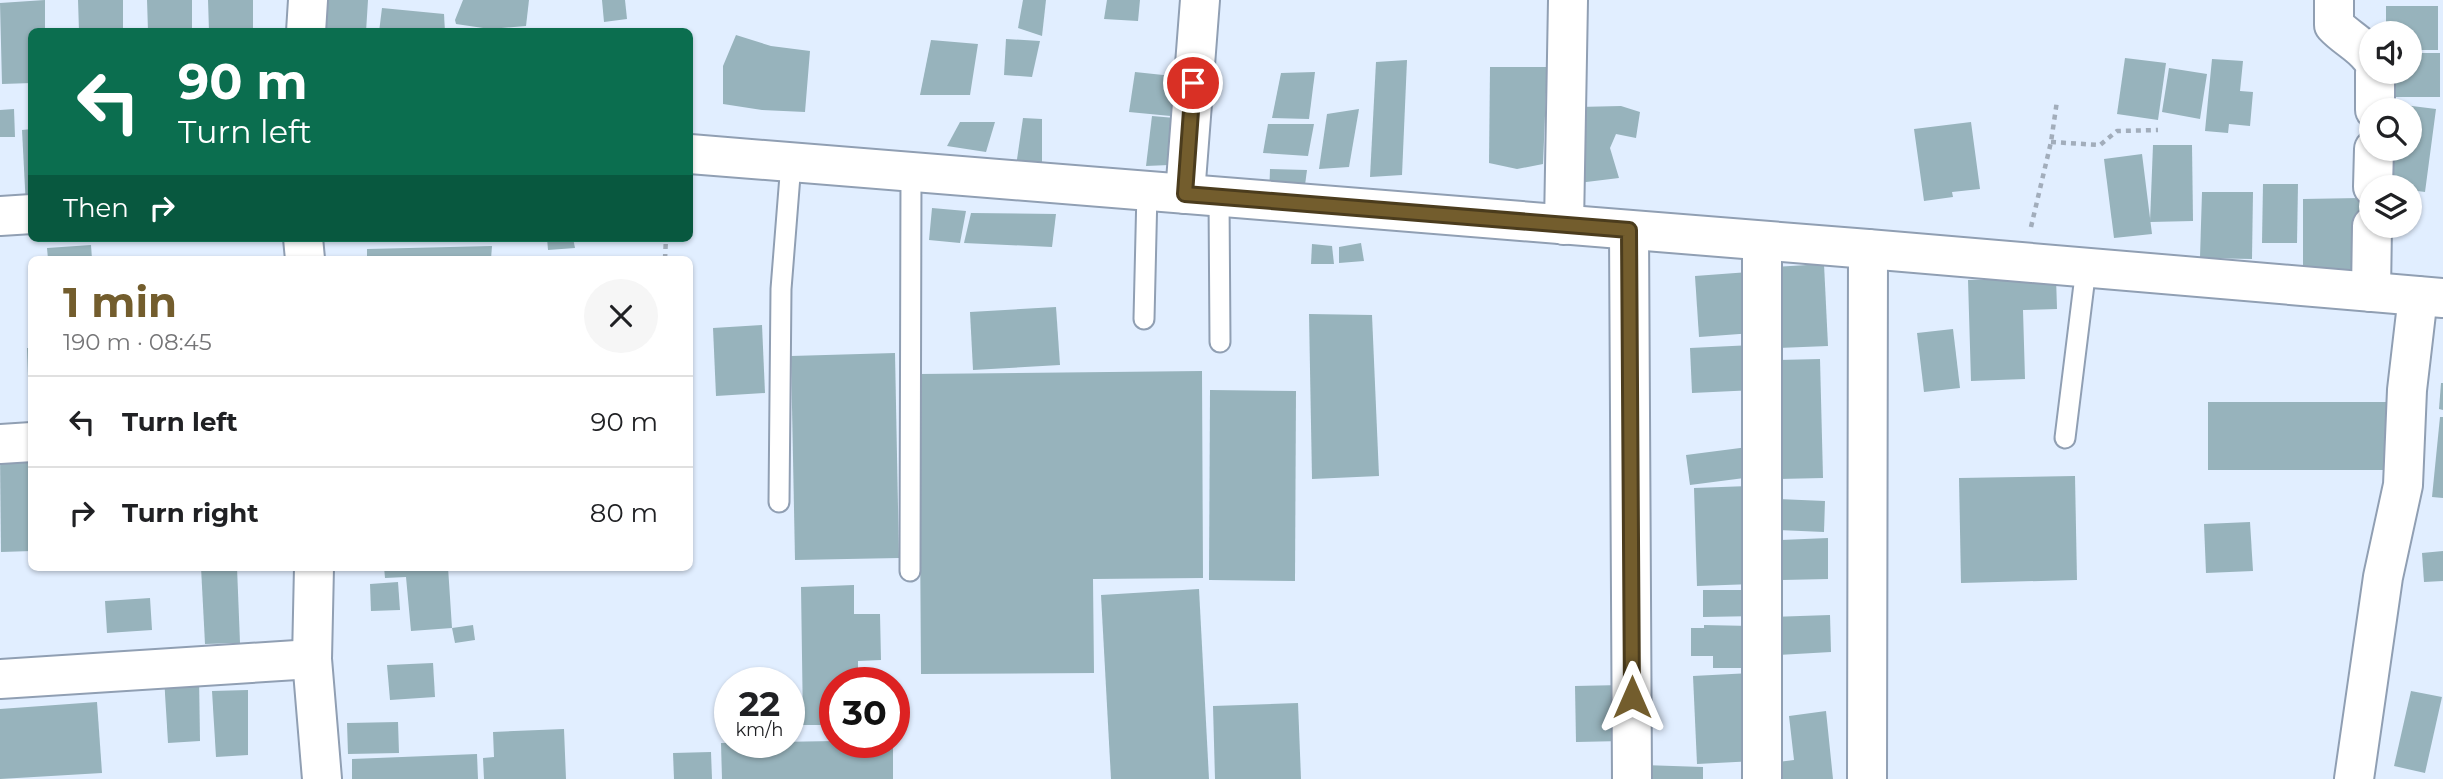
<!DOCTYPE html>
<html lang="en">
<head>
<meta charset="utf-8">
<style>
	:root { --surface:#fff; --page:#f6f6f6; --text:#202124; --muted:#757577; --line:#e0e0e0; --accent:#735d2d }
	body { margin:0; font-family:Montserrat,sans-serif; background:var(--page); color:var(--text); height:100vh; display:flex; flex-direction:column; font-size:26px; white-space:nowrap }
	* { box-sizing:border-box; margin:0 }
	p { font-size:23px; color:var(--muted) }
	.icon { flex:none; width:38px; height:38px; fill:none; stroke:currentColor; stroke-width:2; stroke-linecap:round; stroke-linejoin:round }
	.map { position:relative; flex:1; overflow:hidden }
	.side { position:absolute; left:28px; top:256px; width:665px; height:315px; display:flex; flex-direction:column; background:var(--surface); border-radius:10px; box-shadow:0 2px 5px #0004 }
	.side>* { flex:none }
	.guide { position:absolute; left:28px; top:28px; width:665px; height:214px; border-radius:10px; box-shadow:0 2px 5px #0004; background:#0b6e4f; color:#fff; overflow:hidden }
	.fabs { position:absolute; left:2359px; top:21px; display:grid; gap:14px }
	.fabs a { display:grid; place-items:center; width:63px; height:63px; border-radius:50%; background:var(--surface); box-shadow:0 2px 5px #0004; font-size:35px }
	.speed { position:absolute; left:714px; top:667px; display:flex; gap:14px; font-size:35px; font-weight:700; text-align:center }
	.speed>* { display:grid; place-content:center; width:91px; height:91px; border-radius:50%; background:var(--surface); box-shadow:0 2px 5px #0004; line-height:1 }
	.speed small { font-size:18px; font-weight:400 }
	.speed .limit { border:10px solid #d22; background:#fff; color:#111 }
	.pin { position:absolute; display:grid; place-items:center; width:60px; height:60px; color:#fff; margin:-30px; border:4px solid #fff; border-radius:50%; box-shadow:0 2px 7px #0007 }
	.me { position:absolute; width:77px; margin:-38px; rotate:0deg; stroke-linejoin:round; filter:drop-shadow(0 0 5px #0008) }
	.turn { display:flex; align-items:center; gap:24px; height:147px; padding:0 35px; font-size:32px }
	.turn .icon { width:91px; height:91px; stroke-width:2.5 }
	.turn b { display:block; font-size:49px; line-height:60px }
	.then { display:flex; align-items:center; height:66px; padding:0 35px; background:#0003; gap:14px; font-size:26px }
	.round { display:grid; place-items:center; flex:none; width:74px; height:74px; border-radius:37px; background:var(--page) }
	.summary { display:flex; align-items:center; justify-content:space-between; height:119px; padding:0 35px }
	h1 { font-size:42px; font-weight:700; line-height:52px; color:var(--accent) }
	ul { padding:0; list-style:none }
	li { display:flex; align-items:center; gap:21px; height:91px; padding:0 35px; border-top:2px solid var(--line) }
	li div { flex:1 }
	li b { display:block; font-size:26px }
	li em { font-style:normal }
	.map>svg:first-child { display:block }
	.building { fill:#97b3bc }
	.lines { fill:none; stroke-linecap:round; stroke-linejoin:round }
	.service-casing { stroke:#909fb3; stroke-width:23 }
	.minor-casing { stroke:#909fb3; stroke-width:42 }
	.path { stroke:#a2adbb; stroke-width:4.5; stroke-dasharray:5 5; stroke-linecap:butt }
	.service { stroke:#fff; stroke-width:19 }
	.minor { stroke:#fff; stroke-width:38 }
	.route-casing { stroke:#4b3c1d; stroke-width:18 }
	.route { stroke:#735d2d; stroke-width:12 }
</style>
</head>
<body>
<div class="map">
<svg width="2443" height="779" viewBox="0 0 2443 779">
	<rect width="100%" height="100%" fill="#e1eeff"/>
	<g class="building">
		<polygon points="45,0 45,32 32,32 32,83 2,84 0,3"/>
		<polygon points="78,0 123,0 123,32 79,32"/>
		<polygon points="147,0 192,0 192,32 148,32"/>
		<polygon points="208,0 253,0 253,32 209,32"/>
		<polygon points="322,0 368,0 366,32 319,32"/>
		<polygon points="463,0 529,0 526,26 490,29 456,24 455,20"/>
		<polygon points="602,0 625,0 627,19 604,22"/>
		<polygon points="1023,0 1046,0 1042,36 1018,28"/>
		<polygon points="1107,0 1140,0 1138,21 1104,19"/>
		<polygon points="2386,6 2438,6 2438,50 2410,50 2410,33 2386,33"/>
		<polygon points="382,8 444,14 445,32 379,32"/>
		<polygon points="736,35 771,46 810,51 805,112 762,110 723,104 723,66"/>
		<polygon points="1006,39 1040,41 1032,77 1004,75"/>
		<polygon points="931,40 978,44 970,95 920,95"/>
		<polygon points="2410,53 2440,53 2440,97 2389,97 2389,72 2410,72"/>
		<polygon points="2125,58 2166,63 2158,120 2117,114"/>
		<polygon points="2212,59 2243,61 2240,91 2253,92 2250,126 2229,124 2228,133 2205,131"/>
		<polygon points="1407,60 1402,175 1370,177 1376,62"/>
		<polygon points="1490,67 1547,67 1543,164 1517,169 1489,163"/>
		<polygon points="2169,68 2207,74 2200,119 2162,112"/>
		<polygon points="1135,72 1182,77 1181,117 1129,112"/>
		<polygon points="1315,72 1309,119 1272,118 1281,73"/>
		<polygon points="2388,103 2436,109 2425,192 2410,190 2410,187 2383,187 2382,149 2410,149 2410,110 2387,110"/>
		<polygon points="1621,106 1640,112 1636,138 1616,134 1610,148 1619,178 1578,183 1578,107"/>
		<polygon points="14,109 15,137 0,137 0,110"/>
		<polygon points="1359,109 1349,167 1319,169 1327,114"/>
		<polygon points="1152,116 1175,118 1169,165 1146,166"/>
		<polygon points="1023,118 1042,119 1042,176 1015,173"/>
		<polygon points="960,122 995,122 986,152 947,146"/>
		<polygon points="1971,122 1980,189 1952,192 1953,197 1924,201 1914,129"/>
		<polygon points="1268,124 1314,124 1308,156 1263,153"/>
		<polygon points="32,129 32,206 26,207 22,130"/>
		<polygon points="2153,145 2192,145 2193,221 2150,222"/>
		<polygon points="2142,154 2152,234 2114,238 2104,159"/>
		<polygon points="1270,169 1307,170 1303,200 1269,198"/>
		<polygon points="2263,184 2298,184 2297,243 2262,243"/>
		<polygon points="2202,192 2253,192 2252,259 2200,258"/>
		<polygon points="2360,198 2361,269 2303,270 2303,199"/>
		<polygon points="932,208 966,211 960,243 929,240"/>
		<polygon points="971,213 1056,214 1052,247 964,243"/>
		<polygon points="547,238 573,238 575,248 548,250"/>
		<polygon points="1361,243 1364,261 1339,263 1339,247"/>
		<polygon points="1312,244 1332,246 1334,264 1311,264"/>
		<polygon points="91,245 92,259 48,259 47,248"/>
		<polygon points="492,246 491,259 367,259 367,249"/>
		<polygon points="1824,264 1828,346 1777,348 1773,267"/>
		<polygon points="1749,272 1753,333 1699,337 1695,276"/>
		<polygon points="2056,277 2057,309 2023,310 2025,379 1971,381 1968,280"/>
		<polygon points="1056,307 1060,365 973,370 970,312"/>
		<polygon points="1309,314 1372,315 1379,476 1312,479"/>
		<polygon points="762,325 765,393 716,396 713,328"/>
		<polygon points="1953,329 1960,388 1924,392 1917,333"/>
		<polygon points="1753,345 1755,390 1692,393 1690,348"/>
		<polygon points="27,348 32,348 32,407 29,407"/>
		<polygon points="895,353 899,558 795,560 791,356"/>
		<polygon points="1820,359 1823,478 1776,479 1774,360"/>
		<polygon points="1202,371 1203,578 1093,579 1094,673 921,674 919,374"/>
		<polygon points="2441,383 2443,383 2443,410 2439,409"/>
		<polygon points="1210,390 1296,391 1295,581 1209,580"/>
		<rect x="2208" y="402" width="186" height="68"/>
		<polygon points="2440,417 2443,417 2443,498 2432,497"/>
		<polygon points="1748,447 1752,477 1690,485 1686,455"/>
		<polygon points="32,453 32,551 1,552 0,454"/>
		<polygon points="2075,476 2077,580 1961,583 1959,478"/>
		<polygon points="1749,486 1753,584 1697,586 1694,488"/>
		<polygon points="1777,499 1825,501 1824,532 1776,530"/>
		<polygon points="2250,522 2253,571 2206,573 2204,524"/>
		<polygon points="1828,538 1828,579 1782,580 1781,540"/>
		<polygon points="2443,551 2443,581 2424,582 2422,553"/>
		<polygon points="201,567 237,567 240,643 205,644"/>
		<polygon points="384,567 448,567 452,628 411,631 406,577 385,578"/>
		<polygon points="398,582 400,610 371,611 370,584"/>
		<polygon points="854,585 854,614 880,614 881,660 858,661 858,682 835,682 835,725 803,725 801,587"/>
		<polygon points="1199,589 1209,779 1111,779 1101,595"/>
		<polygon points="1703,590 1756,590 1757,616 1703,617"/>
		<polygon points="150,598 152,630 107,633 105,601"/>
		<polygon points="1830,615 1831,652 1776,655 1774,617"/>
		<polygon points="473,625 475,640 455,643 452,628"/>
		<polygon points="1704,625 1751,626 1751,668 1713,668 1713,656 1691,656 1691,628 1704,628"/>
		<polygon points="433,663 435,697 390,700 387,665"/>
		<polygon points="1751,673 1755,761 1697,764 1693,676"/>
		<polygon points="199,676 200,741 168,743 164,677"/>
		<polygon points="1622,685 1623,741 1576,742 1575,686"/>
		<polygon points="248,690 248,755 216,757 212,691"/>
		<polygon points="2411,691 2442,697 2425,773 2394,766"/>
		<polygon points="97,702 102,773 0,779 0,709"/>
		<polygon points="1298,703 1301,779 1215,779 1213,706"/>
		<polygon points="1826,711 1833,779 1779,779 1778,762 1794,760 1789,716"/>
		<polygon points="398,722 399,753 348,754 347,723"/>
		<polygon points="564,729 566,779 484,779 483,758 494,757 493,732"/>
		<polygon points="835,741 893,742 893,779 722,779 721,743"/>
		<polygon points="711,752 712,779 674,779 673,753"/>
		<polygon points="477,754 478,779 352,779 352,759"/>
		<polygon points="1643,765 1703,767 1703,779 1642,779"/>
	</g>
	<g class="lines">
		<defs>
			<g id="service">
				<polyline points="1219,197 1220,342"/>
				<polyline points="1144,319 1147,191"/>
				<polyline points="2065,438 2086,268"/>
				<polyline points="779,502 781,289 791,163"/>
				<polyline points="910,571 911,172"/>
			</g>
			<g id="minor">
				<path d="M2334,0V25C2346,38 2361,44 2371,58"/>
				<polyline points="306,32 308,0"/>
				<polyline points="2375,110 2375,72"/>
				<polyline points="690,154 1868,249 2443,298"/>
				<polyline points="2373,187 2374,149"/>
				<polyline points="1185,194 1200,0"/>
				<polyline points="0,216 32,214"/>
				<polyline points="1564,225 1568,0"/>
				<polyline points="1629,230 1632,779"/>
				<polyline points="303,238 305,259"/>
				<polyline points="2371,292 2372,226"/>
				<polyline points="0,444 32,442"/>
				<polyline points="314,567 312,659 322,779"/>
				<polyline points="0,679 312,659"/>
				<polyline points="1762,779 1762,241"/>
				<polyline points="1867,779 1868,249"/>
				<polyline points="2354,779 2383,577 2403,485 2407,390 2418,296"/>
			</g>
		</defs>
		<use href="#service" class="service-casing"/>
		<use href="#minor" class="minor-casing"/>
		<g class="path">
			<polyline points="2051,142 2100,145 2117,131 2158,130"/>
			<polyline points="2031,227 2051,142 2057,101"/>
			<polyline points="665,259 666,238"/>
		</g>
		<use href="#service" class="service"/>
		<use href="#minor" class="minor"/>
	</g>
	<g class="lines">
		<defs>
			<polyline id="route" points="1193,83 1185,194 1629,230 1632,697"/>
		</defs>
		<use href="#route" class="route-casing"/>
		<use href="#route" class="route"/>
	</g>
</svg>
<div class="fabs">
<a><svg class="icon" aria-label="sound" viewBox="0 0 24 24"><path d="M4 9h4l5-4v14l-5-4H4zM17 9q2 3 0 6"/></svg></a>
<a><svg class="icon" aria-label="search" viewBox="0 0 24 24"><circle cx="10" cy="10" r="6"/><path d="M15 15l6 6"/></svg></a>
<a><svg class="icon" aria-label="layers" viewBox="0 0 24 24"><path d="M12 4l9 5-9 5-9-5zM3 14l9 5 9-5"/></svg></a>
</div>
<div class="speed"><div>22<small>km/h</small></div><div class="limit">30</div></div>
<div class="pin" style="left:1193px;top:83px;background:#d93025"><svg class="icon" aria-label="arrive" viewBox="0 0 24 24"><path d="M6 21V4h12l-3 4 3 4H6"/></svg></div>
<svg class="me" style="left:1632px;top:697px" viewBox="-20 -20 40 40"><path d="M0-17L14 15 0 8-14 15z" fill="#735d2d" stroke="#fff" stroke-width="4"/></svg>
<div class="guide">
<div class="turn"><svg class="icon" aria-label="left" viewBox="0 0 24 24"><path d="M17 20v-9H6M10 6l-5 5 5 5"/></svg><div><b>90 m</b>Turn left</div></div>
<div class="then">Then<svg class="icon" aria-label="right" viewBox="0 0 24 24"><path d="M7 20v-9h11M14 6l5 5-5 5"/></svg></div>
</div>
<section class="side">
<div class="summary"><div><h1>1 min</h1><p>190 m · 08:45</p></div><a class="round"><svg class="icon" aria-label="close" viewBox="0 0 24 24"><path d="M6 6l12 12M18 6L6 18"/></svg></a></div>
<ul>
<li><svg class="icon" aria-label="left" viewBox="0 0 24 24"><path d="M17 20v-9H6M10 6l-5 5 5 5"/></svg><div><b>Turn left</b></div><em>90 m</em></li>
<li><svg class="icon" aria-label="right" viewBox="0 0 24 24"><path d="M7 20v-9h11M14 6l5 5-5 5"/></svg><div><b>Turn right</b></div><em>80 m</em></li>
</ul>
</section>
</div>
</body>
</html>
